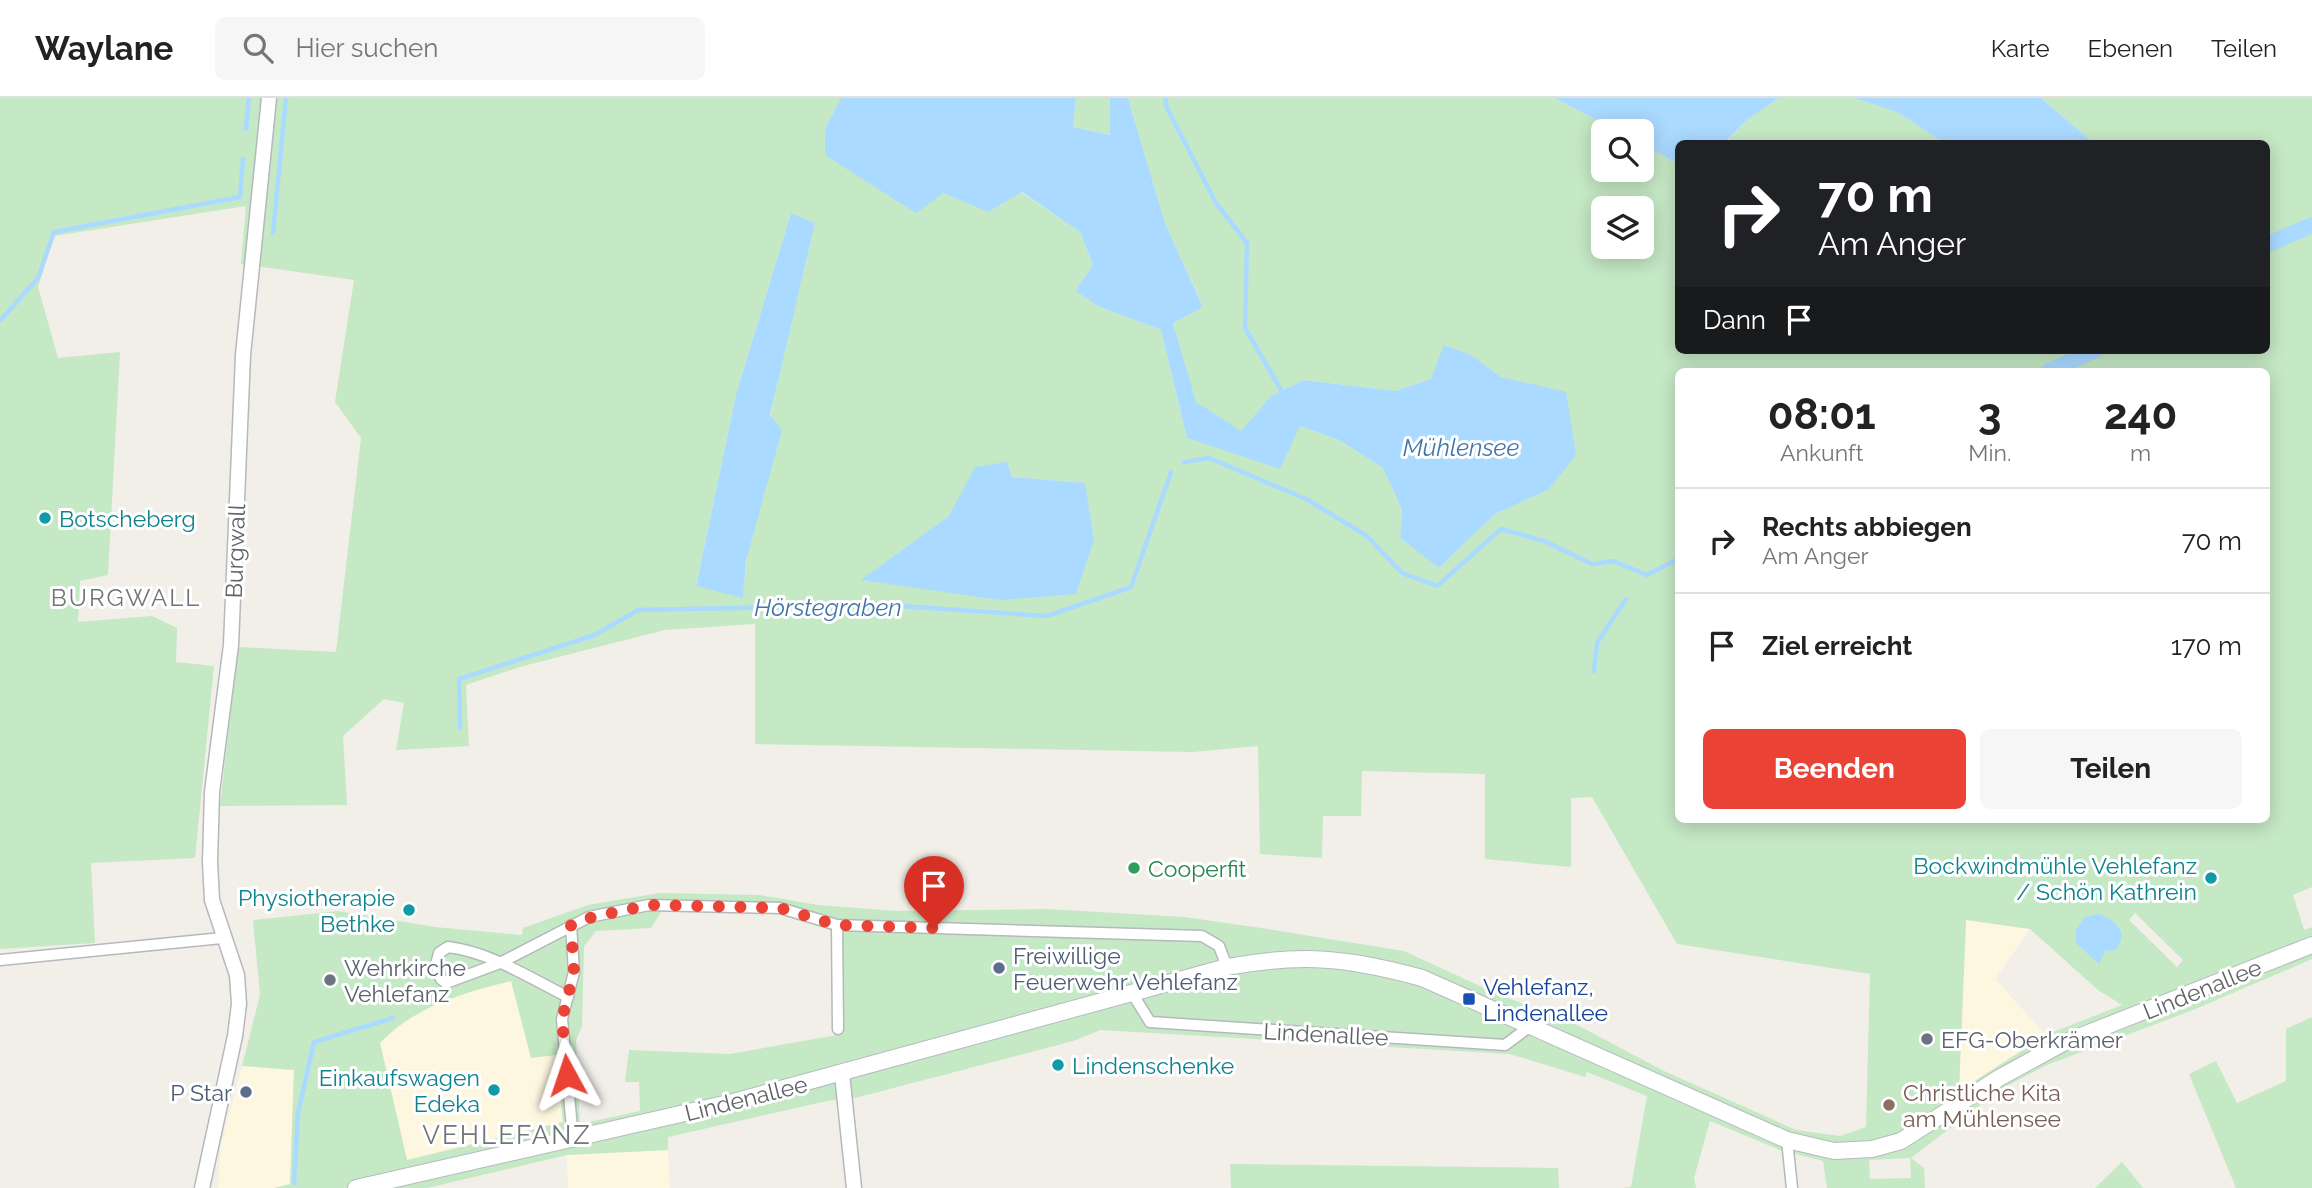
<!DOCTYPE html>
<html lang="de">
<head>
<meta charset="utf-8">
<style>
	:root { --surface:#fff; --page:#f6f6f6; --text:#222; --muted:#767676; --line:#e0e0e0; --accent:#ea4335 }
	body { margin:0; font-family:Raleway,sans-serif; background:var(--page); color:var(--text); height:100vh; display:flex; flex-direction:column; font-size:26px; white-space:nowrap }
	* { box-sizing:border-box; margin:0 }
	p { font-size:23px; color:var(--muted) }
	.icon { flex:none; width:38px; height:38px; fill:none; stroke:currentColor; stroke-width:2; stroke-linecap:round; stroke-linejoin:round }
	.map { position:relative; flex:1; overflow:hidden }
	.drawer { position:absolute; left:1675px; top:270px; width:595px; height:455px; display:flex; flex-direction:column; background:var(--surface); border-radius:10px; box-shadow:0 4px 18px #0003 }
	.drawer>* { flex:none }
	.top-card { position:absolute; left:1675px; top:42px; width:595px; height:214px; border-radius:10px; box-shadow:0 4px 18px #0003; background:#202124; color:#fff; overflow:hidden }
	.tools { position:absolute; left:1591px; top:21px; display:grid; gap:14px }
	.tools a { display:grid; place-items:center; width:63px; height:63px; border-radius:10px; background:var(--surface); box-shadow:0 4px 18px #0003; font-size:35px }
	.pin { position:absolute; display:grid; place-items:center; width:60px; height:60px; color:#fff; margin:-72px -30px; border-radius:50% 50% 50% 0; rotate:-45deg; box-shadow:0 0 7px #0007 }
	.pin .icon { rotate:45deg }
	.me { position:absolute; width:77px; margin:-38px; rotate:355deg; stroke-linejoin:round; filter:drop-shadow(0 0 5px #0008) }
	.turn { display:flex; align-items:center; gap:24px; height:147px; padding:0 28px; font-size:32px }
	.turn .icon { width:91px; height:91px; stroke-width:2.5 }
	.turn b { display:block; font-size:49px; line-height:60px }
	.then { display:flex; align-items:center; height:66px; padding:0 28px; background:#0003; gap:14px; font-size:26px }
	.eta { display:flex; justify-content:space-evenly; align-items:center; height:119px; text-align:center }
	.eta b { font-size:42px; font-weight:700; line-height:49px }
	.button { display:flex; gap:14px; margin-top:auto; padding:14px 28px }
	.button a { flex:1; height:80px; border-radius:10px; background:var(--accent); color:#fff; font-size:28px; font-weight:700; line-height:80px; text-align:center }
	.button a+a { background:var(--page); color:var(--text) }
	ul { padding:0; list-style:none }
	li { display:flex; align-items:center; gap:21px; height:105px; padding:0 28px; border-top:2px solid var(--line) }
	li div { flex:1 }
	li b { display:block; font-size:26px }
	li em { font-style:normal }
	header { display:flex; align-items:center; gap:42px; box-sizing:border-box; height:98px; padding:0 35px; background:var(--surface); border-bottom:2px solid var(--line) }
	header strong { font-size:33px }
	nav { display:flex; gap:38px; margin-inline-start:auto; font-size:24px }
	.search { width:490px; height:63px; background:var(--page); display:flex; align-items:center; gap:18px; box-sizing:border-box; padding:0 24px; border-radius:10px; color:var(--muted); font-size:26px }
	.map>svg:first-child { display:block }
	.commercial { fill:#fef7e0 }
	.green { fill:#c5e8c5; fill-rule:evenodd }
	.water { fill:#aadaff }
	.lines { fill:none; stroke-linecap:round; stroke-linejoin:round }
	.stream { stroke:#aadaff; stroke-width:4.5 }
	.canal { stroke:#aadaff; stroke-width:16 }
	.minor-casing { stroke:#b5b8bc; stroke-width:13 }
	.tertiary-casing { stroke:#b5b8bc; stroke-width:17 }
	.secondary-casing { stroke:#b6babf; stroke-width:18 }
	.minor { stroke:#fff; stroke-width:10 }
	.tertiary { stroke:#fff; stroke-width:14 }
	.secondary { stroke:#fff; stroke-width:16 }
	.route { stroke:#ea4335; stroke-width:12; stroke-dasharray:0 21.6 }
	.culture-dot { fill:#0f9aa8; stroke:#fff; stroke-width:2.5 }
	.leisure-dot { fill:#2e9e5b; stroke:#fff; stroke-width:2.5 }
	.service-dot { fill:#5c6f8a; stroke:#fff; stroke-width:2.5 }
	.worship-dot { fill:#6b7280; stroke:#fff; stroke-width:2.5 }
	.transit-dot { fill:#1a4fb4; stroke:#fff; stroke-width:2.5 }
	.education-dot { fill:#8d6e63; stroke:#fff; stroke-width:2.5 }
	.labels { text-anchor:middle; dominant-baseline:central; stroke-width:6; stroke-linejoin:round; paint-order:stroke }
	.culture-label { font-size:23px; fill:#0d838f; stroke:#fff; text-anchor:end }
	.street-label { font-size:23px; fill:#5f6368; stroke:#fff }
	.leisure-label { font-size:23px; fill:#27864d; stroke:#fff; text-anchor:start }
	.service-label { font-size:23px; fill:#4e5e75; stroke:#fff; text-anchor:start }
	.worship-label { font-size:23px; fill:#5b616d; stroke:#fff; text-anchor:start }
	.transit-label { font-size:23px; fill:#164399; stroke:#fff; text-anchor:start }
	.education-label { font-size:23px; fill:#785e54; stroke:#fff; text-anchor:start }
	.water-label { font-size:24px; font-style:italic; fill:#4174aa; stroke:#fff }
	.neighbourhood-label { font-size:24px; letter-spacing:2px; fill:#70757a; stroke:#fff }
	.quarter-label { font-size:26px; letter-spacing:2px; fill:#70757a; stroke:#fff }
</style>
</head>
<body>
<header>
<strong>Waylane</strong>
<div class="search"><svg class="icon" aria-label="search" viewBox="0 0 24 24"><circle cx="10" cy="10" r="6"/><path d="M15 15l6 6"/></svg>Hier suchen</div>
<nav><a>Karte</a><a>Ebenen</a><a>Teilen</a></nav>
</header>
<div class="map">
<svg width="2312" height="1090" viewBox="0 0 2312 1090">
	<rect width="100%" height="100%" fill="#f1efe8"/>
	<g class="commercial">
		<polygon points="1966,822 2030,831 1995,881 2046,937 1959,994"/>
		<polygon points="511,883 531,959 556,956 563,1024 407,1062 380,944 397,926 455,897"/>
		<polygon points="242,968 294,972 290,1087 274,1090 218,1090 221,1047"/>
		<polygon points="668,1052 670,1090 568,1090 567,1057"/>
	</g>
	<g class="green">
		<path d="M0,0H841L825,31L943,95L988,114L1021,94L1080,134L1093,167L1075,193L1098,208L1161,232L1187,340L1300,328L1339,342L1383,370L1402,412L1400,440L1439,470L1495,416L1548,392L1566,295L1501,279L1471,257L1431,281L1395,293L1304,282L1271,298L1241,334L1195,304L1173,225L1203,208L1165,125L1128,0H1555L1617,33H1603V72H1642V46L1678,66V252H2266V46L2094,45L2041,0H2312V789L2293,797L2304,832L2312,829V861L2193,912L2047,967L2001,991L1911,1060L1924,1070L1925,1090H1827L1823,1063L1780,1052L1710,1023L1694,1080L1696,1090H1622L1631,1089L1647,998L1587,974L1585,979L1510,956L1101,932L1073,943L855,1000L827,1003L668,1039V1052L567,1057L427,1090H274L290,1086L294,972L242,968L260,897L253,822L338,813L435,829L522,837L523,830L588,807L660,795L759,797L818,807L895,813L1047,811L1184,819L1261,830L1404,853L1493,894L1579,928L1664,973L1796,1032L1840,1038L1866,1029L1870,876L1677,846L1592,699L1571,700V769L1485,761V676L1362,673L1361,718H1323L1322,760L1260,756L1258,648L1193,654L755,646V526L665,532L523,568L466,587L469,648L396,652L404,605L384,601L343,638L347,707L220,708L238,549L336,554L361,340L335,304L354,182L241,166L246,108L54,138L38,189L58,260L120,254L108,477L80,483L78,524L152,518L177,530L176,564L214,568L195,760L91,765L95,845L0,851ZM1603,110H1642V149H1603ZM791,115L815,125C786,248 753,373 743,499L696,487L736,297ZM1678,273H2266V721H1678ZM1012,379L1085,385L862,482L949,418ZM662,812L775,815L842,835L843,936L730,956L629,952L625,984H639L640,1013L580,1026L576,942L582,928L584,848L596,833L651,830ZM2135,815L2183,862L2177,869L2129,822ZM1966,822L2030,831L2098,892L2122,907L2046,937L1959,993ZM511,883L531,960L556,957L563,1024L407,1062L380,945C415,908 463,895 511,883ZM1910,1060L1911,1080L1870,1081L1869,1062Z"/>
		<polygon points="1076,0 1110,0 1111,37 1073,29"/>
		<polygon points="1779,0 1855,0 1899,15 1944,45 1724,46 1748,21"/>
		<polygon points="2312,919 2312,1090 2236,1090 2189,976 2216,963 2237,1005 2286,983 2286,931"/>
		<polygon points="2122,1064 2143,1090 2095,1090"/>
		<polygon points="1230,1066 1558,1070 1559,1090 1231,1090"/>
	</g>
	<g class="water">
		<polygon points="841,0 1076,0 1073,29 1110,37 1110,0 1128,0 1165,125 1203,209 1173,225 1196,304 1241,333 1271,298 1304,282 1395,293 1431,281 1444,247 1471,257 1501,279 1566,294 1576,357 1548,392 1495,416 1439,470 1400,440 1402,412 1383,370 1339,342 1300,328 1280,371 1187,340 1161,232 1098,208 1075,193 1093,167 1080,134 1022,94 988,114 943,95 916,115 825,57 825,31"/>
		<polygon points="1555,0 1779,0 1748,21 1724,45 1678,46 1678,66 1642,46 1642,33 1617,33"/>
		<polygon points="1855,0 2041,0 2094,45 1944,45 1899,15"/>
		<polygon points="791,115 815,125 770,317 782,332 746,463 743,500 696,488 736,297"/>
		<polygon points="1007,364 1012,379 1085,385 1094,442 1076,496 1000,502 861,482 949,418 975,369"/>
		<path d="M2099,816C2117,823 2129,835 2116,852L2105,853L2099,866L2076,845V832L2084,819Z"/>
	</g>
	<g class="lines">
		<g class="stream">
			<polyline points="1165,0 1167,10 1216,105 1247,145 1245,230 1281,292"/>
			<polyline points="246,31 249,0"/>
			<polyline points="273,135 286,0"/>
			<polyline points="0,223 38,180 54,134 240,99 243,61"/>
			<polyline points="1184,364 1209,360 1306,401 1367,438 1402,475 1437,488 1501,431 1544,443 1592,466 1613,463 1647,477 1678,461"/>
			<polyline points="1594,573 1597,545 1626,501"/>
			<polyline points="460,629 459,581 595,537 638,512 886,507 1047,518 1131,489 1171,374"/>
			<polyline points="294,1085 298,1015 314,944 393,920"/>
		</g>
		<g class="canal">
			<polyline points="2266,147 2312,127"/>
			<polyline points="2049,273 2096,252"/>
		</g>
		<defs>
			<g id="minor">
				<polyline points="571,827 574,874 562,921 573,1041"/>
				<polyline points="837,827 838,931"/>
				<polyline points="0,862 222,840"/>
				<polyline points="1132,895 1150,924 1505,947 1529,929"/>
				<path d="M568,899C530,880 490,854 448,849L439,855L436,867L441,881L446,885L500,865L589,819L649,807L780,810L837,827L1202,838L1219,848L1227,869"/>
				<polyline points="1787,1042 1792,1090"/>
			</g>
			<g id="tertiary">
				<polyline points="842,976 854,1090"/>
				<polyline points="202,1090 235,938 239,906 237,877 212,802 210,764 212,694 231,547 243,257 269,0"/>
			</g>
			<path id="secondary" d="M356,1090L733,1004L1227,869C1302,855 1349,860 1422,880L1787,1042L1834,1053L1872,1051L1901,1043L1999,980L2063,945L2312,847"/>
		</defs>
		<use href="#minor" class="minor-casing"/>
		<use href="#tertiary" class="tertiary-casing"/>
		<use href="#secondary" class="secondary-casing"/>
		<use href="#minor" class="minor"/>
		<use href="#tertiary" class="tertiary"/>
		<use href="#secondary" class="secondary"/>
	</g>
	<g class="lines">
		<polyline class="route" points="567,977 562,921 574,874 571,827 589,820 649,807 780,810 836,827 934,830"/>
	</g>
	<g class="culture-dot">
		<circle cx="45" cy="420" r="7"/>
		<circle cx="2211" cy="780" r="7"/>
		<circle cx="409" cy="812" r="7"/>
		<circle cx="1058" cy="967" r="7"/>
		<circle cx="494" cy="992" r="7"/>
	</g>
	<circle class="leisure-dot" cx="1134" cy="770" r="7"/>
	<g class="service-dot">
		<circle cx="999" cy="870" r="7"/>
		<circle cx="246" cy="994" r="7"/>
	</g>
	<g class="worship-dot">
		<circle cx="330" cy="882" r="7"/>
		<circle cx="1927" cy="941" r="7"/>
	</g>
	<rect class="transit-dot" x="1462" y="894" width="14" height="14" rx="3.5"/>
	<circle class="education-dot" cx="1889" cy="1007" r="7"/>
	<g class="labels">
		<g class="culture-label">
			<text x="59" y="420" text-anchor="start">Botscheberg</text>
			<text x="2197" y="767">Bockwindmühle Vehlefanz<tspan x="2197" dy="26">/ Schön Kathrein</tspan></text>
			<text x="395" y="799">Physiotherapie<tspan x="395" dy="26">Bethke</tspan></text>
			<text x="1072" y="967" text-anchor="start">Lindenschenke</text>
			<text x="480" y="979">Einkaufswagen<tspan x="480" dy="26">Edeka</tspan></text>
		</g>
		<g class="street-label">
			<text transform="translate(235 453) rotate(-88)">Burgwall</text>
			<text transform="translate(2202 891) rotate(-22)">Lindenallee</text>
			<text transform="translate(1326 936) rotate(3)">Lindenallee</text>
			<text transform="translate(746 1000) rotate(-14)">Lindenallee</text>
		</g>
		<g class="leisure-label">
			<text x="1148" y="770">Cooperfit</text>
		</g>
		<g class="service-label">
			<text x="1013" y="857">Freiwillige<tspan x="1013" dy="26">Feuerwehr Vehlefanz</tspan></text>
			<text x="232" y="994" text-anchor="end">P Star</text>
		</g>
		<g class="worship-label">
			<text x="344" y="869">Wehrkirche<tspan x="344" dy="26">Vehlefanz</tspan></text>
			<text x="1941" y="941">EFG-Oberkrämer</text>
		</g>
		<g class="transit-label">
			<text x="1483" y="888">Vehlefanz,<tspan x="1483" dy="26">Lindenallee</tspan></text>
		</g>
		<g class="education-label">
			<text x="1903" y="994">Christliche Kita<tspan x="1903" dy="26">am Mühlensee</tspan></text>
		</g>
		<g class="water-label">
			<text x="1461" y="349">Mühlensee</text>
			<text x="828" y="509">Hörstegraben</text>
		</g>
		<g class="neighbourhood-label">
			<text x="126" y="499">BURGWALL</text>
		</g>
		<g class="quarter-label">
			<text x="507" y="1037">VEHLEFANZ</text>
		</g>
	</g>
</svg>
<div class="tools">
<a><svg class="icon" aria-label="search" viewBox="0 0 24 24"><circle cx="10" cy="10" r="6"/><path d="M15 15l6 6"/></svg></a>
<a><svg class="icon" aria-label="layers" viewBox="0 0 24 24"><path d="M12 4l9 5-9 5-9-5zM3 14l9 5 9-5"/></svg></a>
</div>
<div class="pin" style="left:934px;top:830px;background:#d93025"><svg class="icon" aria-label="arrive" viewBox="0 0 24 24"><path d="M6 21V4h12l-3 4 3 4H6"/></svg></div>
<svg class="me" style="left:567px;top:977px" viewBox="-20 -20 40 40"><path d="M0-17L14 15 0 8-14 15z" fill="#ea4335" stroke="#fff" stroke-width="4"/></svg>
<div class="top-card">
<div class="turn"><svg class="icon" aria-label="right" viewBox="0 0 24 24"><path d="M7 20v-9h11M14 6l5 5-5 5"/></svg><div><b>70 m</b>Am Anger</div></div>
<div class="then">Dann<svg class="icon" aria-label="arrive" viewBox="0 0 24 24"><path d="M6 21V4h12l-3 4 3 4H6"/></svg></div>
</div>
<section class="drawer">
<div class="eta">
<div><b>08:01</b><p>Ankunft</p></div>
<div><b>3</b><p>Min.</p></div>
<div><b>240</b><p>m</p></div>
</div>
<ul>
<li><svg class="icon" aria-label="right" viewBox="0 0 24 24"><path d="M7 20v-9h11M14 6l5 5-5 5"/></svg><div><b>Rechts abbiegen</b><p>Am Anger</p></div><em>70 m</em></li>
<li><svg class="icon" aria-label="arrive" viewBox="0 0 24 24"><path d="M6 21V4h12l-3 4 3 4H6"/></svg><div><b>Ziel erreicht</b></div><em>170 m</em></li>
</ul>
<div class="button"><a>Beenden</a><a>Teilen</a></div>
</section>
</div>
</body>
</html>
